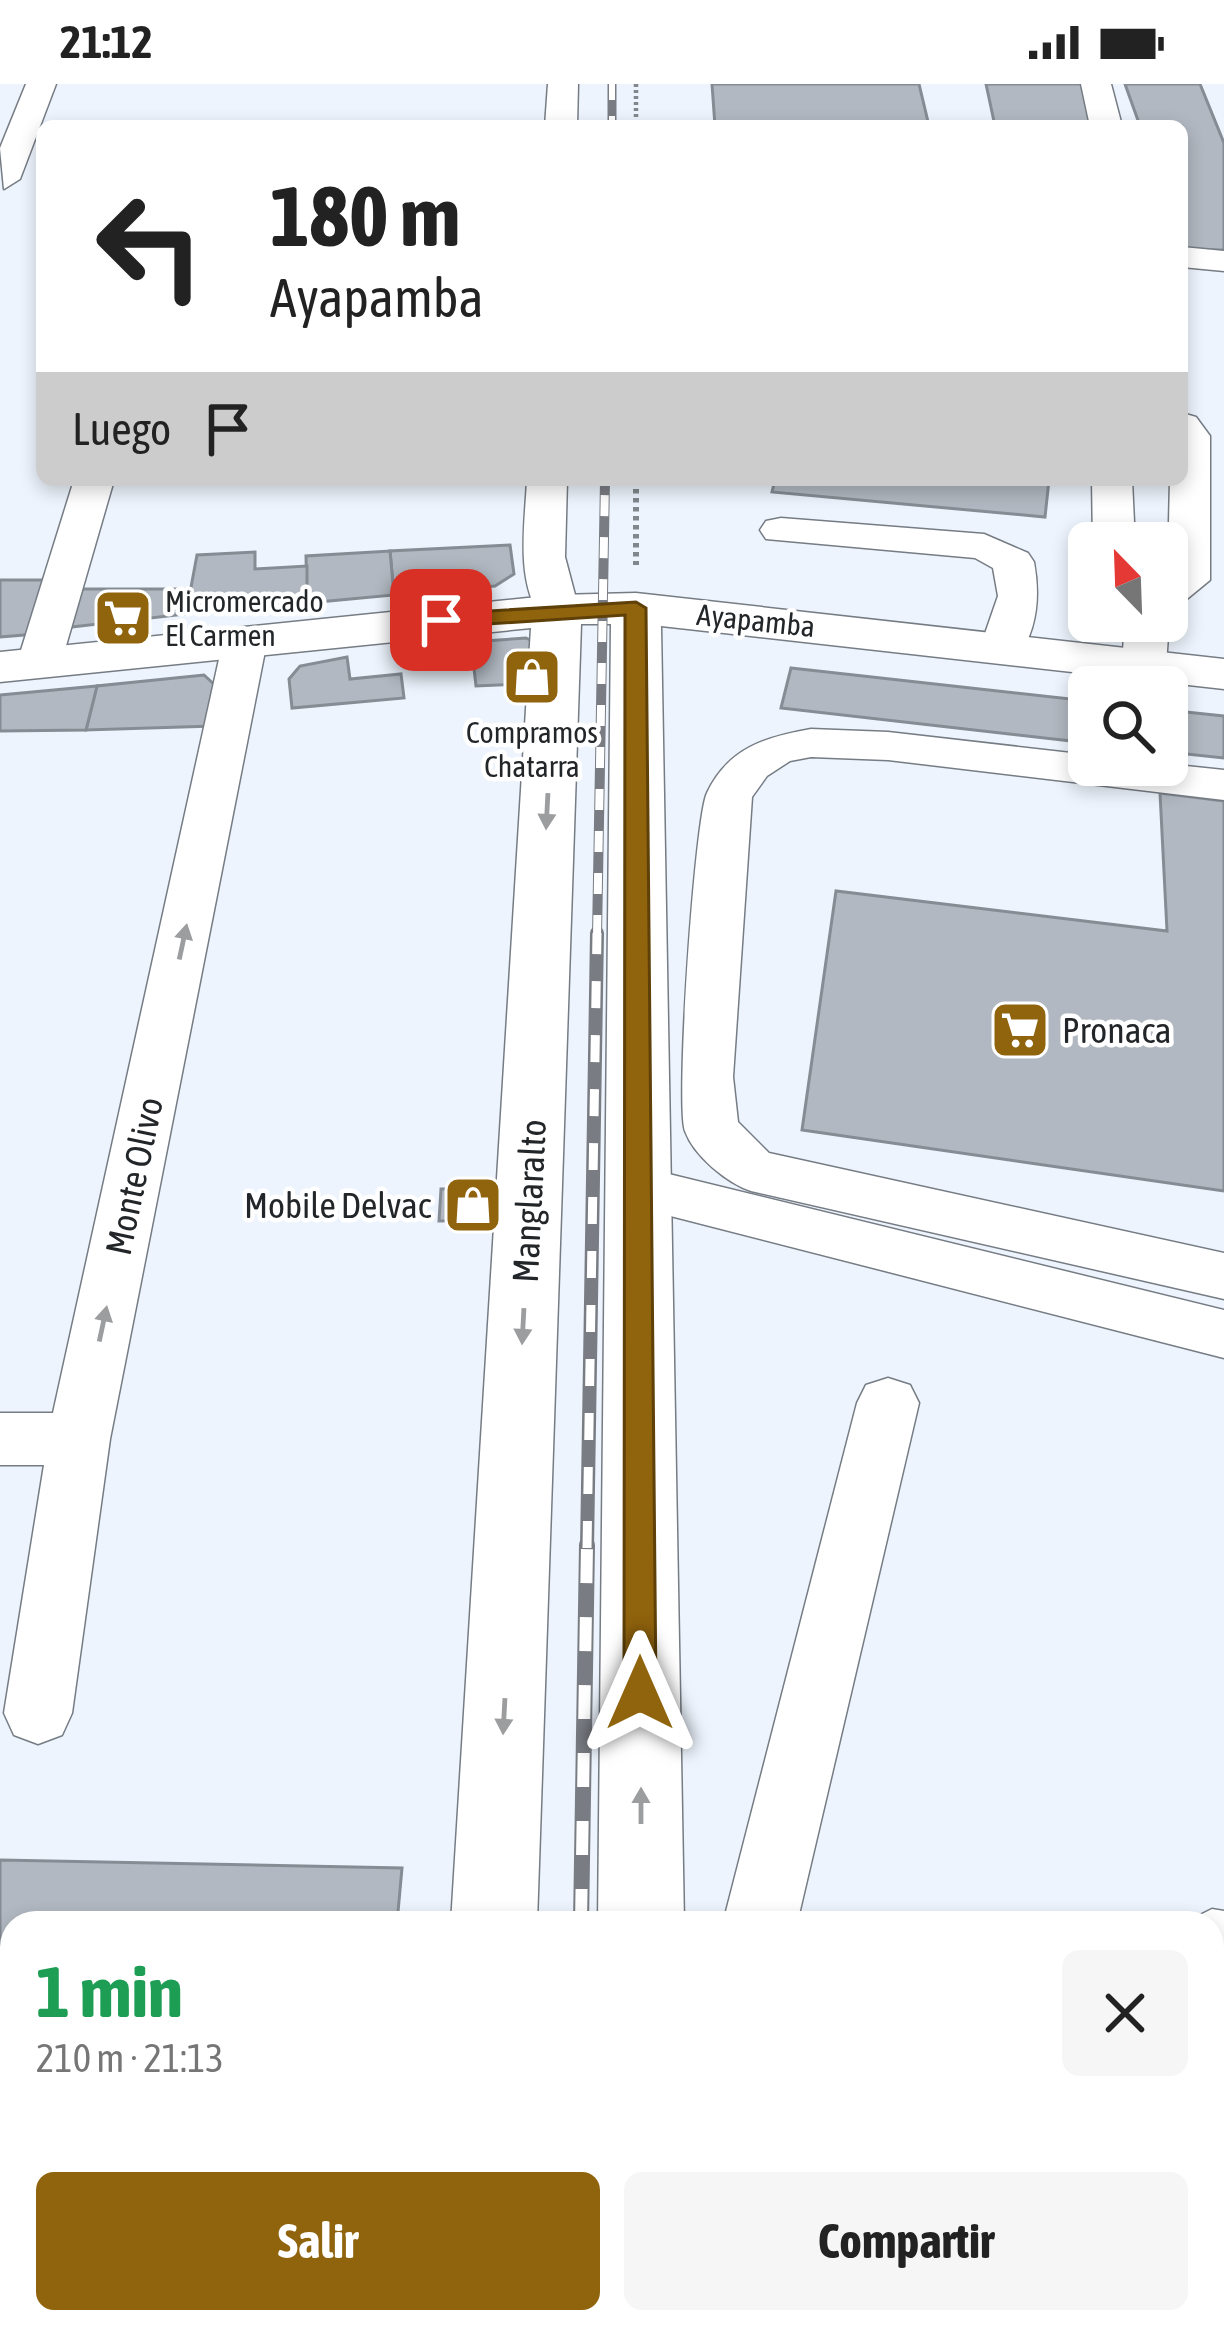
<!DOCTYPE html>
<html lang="es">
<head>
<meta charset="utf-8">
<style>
	:root { --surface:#fff; --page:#f6f6f6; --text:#222; --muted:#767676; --accent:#90630d }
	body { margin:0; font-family:"Asap Condensed",sans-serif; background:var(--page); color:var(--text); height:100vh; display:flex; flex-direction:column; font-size:45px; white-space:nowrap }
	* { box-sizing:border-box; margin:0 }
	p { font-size:39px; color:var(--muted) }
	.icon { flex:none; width:66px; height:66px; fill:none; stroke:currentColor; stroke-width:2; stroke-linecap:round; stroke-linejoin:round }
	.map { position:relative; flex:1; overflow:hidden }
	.drawer { position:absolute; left:0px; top:1827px; width:1224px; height:423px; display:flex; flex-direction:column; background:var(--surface); border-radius:36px 36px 0 0; box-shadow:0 6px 18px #0003 }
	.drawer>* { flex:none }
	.banner { position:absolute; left:36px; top:36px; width:1152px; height:366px; border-radius:18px; box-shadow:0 6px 18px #0003; background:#fff; color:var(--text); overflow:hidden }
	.needle { width:78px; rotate:337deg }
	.fabs { position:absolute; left:1068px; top:438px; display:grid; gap:24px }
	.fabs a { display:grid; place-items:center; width:120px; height:120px; border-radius:18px; background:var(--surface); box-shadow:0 6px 18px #0003; font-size:60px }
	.pin { position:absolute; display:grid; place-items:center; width:102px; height:102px; color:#fff; margin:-51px; border-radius:24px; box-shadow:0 6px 18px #0006 }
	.me { position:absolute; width:132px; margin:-66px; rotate:0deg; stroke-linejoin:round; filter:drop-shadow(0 0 9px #0008) }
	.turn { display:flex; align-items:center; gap:42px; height:252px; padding:0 36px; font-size:54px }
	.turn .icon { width:156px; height:156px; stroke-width:2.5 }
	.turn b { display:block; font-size:84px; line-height:102px }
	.then { display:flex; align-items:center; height:114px; padding:0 36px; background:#0003; gap:24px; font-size:45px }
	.round { display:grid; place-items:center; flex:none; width:126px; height:126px; border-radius:18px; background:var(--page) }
	.head { display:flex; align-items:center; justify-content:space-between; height:204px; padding:0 36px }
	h1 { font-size:72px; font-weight:700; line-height:90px; color:#1e9e55 }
	.button { display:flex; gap:24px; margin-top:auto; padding:24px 36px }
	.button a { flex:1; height:138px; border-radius:18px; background:var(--accent); color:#fff; font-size:48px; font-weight:700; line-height:138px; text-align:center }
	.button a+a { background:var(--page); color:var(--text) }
	.status { display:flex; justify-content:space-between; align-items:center; height:84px; padding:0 60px; background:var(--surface); direction:ltr }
	.status svg { height:33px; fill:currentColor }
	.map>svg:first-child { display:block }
	.building { fill:#b1b8c1; stroke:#868c94; stroke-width:3 }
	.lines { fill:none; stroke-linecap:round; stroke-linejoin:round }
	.minor-casing { stroke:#767c84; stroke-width:3 }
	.major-casing { stroke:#767c84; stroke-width:3 }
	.path-far1 { stroke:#82878d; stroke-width:4.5; stroke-dasharray:3 3; stroke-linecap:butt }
	.path { stroke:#82878d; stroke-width:6; stroke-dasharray:4.5 4.5; stroke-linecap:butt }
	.minor { fill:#fff; fill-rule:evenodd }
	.major { fill:#fff; fill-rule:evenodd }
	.rail-far3-casing { stroke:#797d83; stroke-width:9 }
	.rail-far2-casing { stroke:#797d83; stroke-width:10 }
	.rail-far1-casing { stroke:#797d83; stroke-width:14 }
	.rail-casing { stroke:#797d83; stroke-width:16 }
	.rail-far3 { stroke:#fff; stroke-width:6; stroke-dasharray:16; stroke-linecap:butt }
	.rail-far2 { stroke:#fff; stroke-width:8; stroke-dasharray:21; stroke-linecap:butt }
	.rail-far1 { stroke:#fff; stroke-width:9; stroke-dasharray:27; stroke-linecap:butt }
	.rail { stroke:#fff; stroke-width:12; stroke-dasharray:34; stroke-linecap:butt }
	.oneway { fill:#9c9d9f }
	.route { fill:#90630d; stroke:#5e4008; stroke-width:3 }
	.labels { text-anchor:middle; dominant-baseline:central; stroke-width:9; stroke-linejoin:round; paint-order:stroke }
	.far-poi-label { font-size:30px; fill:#232629; stroke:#fff; text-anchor:start }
	.far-street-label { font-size:30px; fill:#232629; stroke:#fff }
	.poi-label { font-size:36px; fill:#232629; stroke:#fff; text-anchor:start }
	.street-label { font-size:36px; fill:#232629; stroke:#fff }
</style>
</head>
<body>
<div class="status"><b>21:12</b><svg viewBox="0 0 49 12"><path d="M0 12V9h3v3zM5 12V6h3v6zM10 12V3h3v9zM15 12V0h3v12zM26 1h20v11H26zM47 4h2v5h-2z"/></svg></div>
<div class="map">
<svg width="1224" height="2248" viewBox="0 0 1224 2248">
	<rect width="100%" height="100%" fill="#edf4fd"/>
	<g class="building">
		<polygon points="712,0 919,0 929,42 715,42"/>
		<polygon points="986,0 1085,0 1097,42 995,42"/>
		<polygon points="1125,0 1200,0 1224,59 1224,166 1183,166 1182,42 1140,42"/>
		<polygon points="775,396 1049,396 1045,433 772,408"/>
		<polygon points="510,461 514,490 495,502 394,511 390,467"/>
		<polygon points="390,467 394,511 307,519 306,472"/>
		<polygon points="255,468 255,485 307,482 307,519 186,530 197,471"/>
		<polygon points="0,496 50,496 36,550 0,553"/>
		<polygon points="73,505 190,505 186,530 63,544"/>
		<polygon points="526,554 543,562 545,599 476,602 471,558"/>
		<polygon points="471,558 476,578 423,584 419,564"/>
		<polygon points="347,573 350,595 401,590 404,614 292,624 289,595 300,582"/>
		<polygon points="791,584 1089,617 1089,659 781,624"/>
		<polygon points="204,591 218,604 214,642 86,646 97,602"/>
		<polygon points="97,602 86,646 0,647 0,611"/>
		<polygon points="1167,626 1224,632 1224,674 1167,668"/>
		<polygon points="1160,709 1224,717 1224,1107 802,1046 836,807 1167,847"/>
		<polygon points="506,1104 506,1136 439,1137 441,1105"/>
		<polygon points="0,1776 402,1784 397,1839 12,1839 12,1874 0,1873"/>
		<rect x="0" y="1913" width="12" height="110"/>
		<polygon points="0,2112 12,2113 12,2224 0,2223"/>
	</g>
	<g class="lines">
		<defs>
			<g id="minor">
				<polygon points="26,0 56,0 20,95 4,105 0,64"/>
				<polygon points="548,0 578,0 577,42 545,42"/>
				<polygon points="1081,0 1111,0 1122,42 1090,42"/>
				<polygon points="1182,163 1224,167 1224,187 1182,183"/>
				<polygon points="1182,329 1196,333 1210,352 1210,496 1182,519 1167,523 1170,396 1182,396"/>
				<polygon points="74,396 114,396 61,579 55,588 23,588 17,579"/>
				<path d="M527,396H567L565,473L579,526L572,535H542C515,497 525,440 527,396Z"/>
				<polygon points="1092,396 1132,396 1135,459 1093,459"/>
				<path d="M781,434L984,450L1028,469L1034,478C1040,511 1038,544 1018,573H986L980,564L998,512L993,484L975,474L766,455L760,446L766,437Z"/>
				<polygon points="1167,535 1169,537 1166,581 1160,590 1128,590 1122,581 1125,537"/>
				<polygon points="245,544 260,548 267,557 110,1355 72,1629 62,1651 38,1660 14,1651 4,1629 44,1381 0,1381 0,1329 53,1329 223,557 230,548"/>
				<path d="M811,645L888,648L1089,671V681L1167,680L1224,686V716L888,676L811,673L790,677L767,692L752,713L733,993L738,1038L769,1069L1224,1169V1215L751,1107C727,1099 694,1072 685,1047C675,1022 695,732 707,709C728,664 766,653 811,645Z"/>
				<polygon points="636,1082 1224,1226 1224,1274 616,1118 608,1103 616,1088"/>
				<polygon points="888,1294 910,1301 919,1319 797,1839 723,1839 857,1319 866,1301"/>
				<polygon points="1212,1825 1224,1827 1224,1901 1212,1897 1212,1839 1184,1839"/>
				<polygon points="1212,1978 1224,1982 1224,2060 1212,2056"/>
				<polygon points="1212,2198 1224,2202 1224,2248 1171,2248 1167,2238 1212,2238"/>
			</g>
			<g id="major">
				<polygon points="636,509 1224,575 1224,605 661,542 684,1839 598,1839 611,540 581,540 537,1839 451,1839 531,544 0,598 0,568 557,511"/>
				<polygon points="428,2238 524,2238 523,2248 427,2248"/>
				<rect x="596" y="2238" width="96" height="10"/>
			</g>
		</defs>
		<use href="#minor" class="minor-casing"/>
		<use href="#major" class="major-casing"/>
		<polyline class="path-far1" points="636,0 636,42"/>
		<polyline class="path" points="636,396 636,481"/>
		<use href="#minor" class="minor"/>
		<use href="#major" class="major"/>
		<defs>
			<polyline id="rail-far3" points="612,0 612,42"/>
			<polyline id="rail-far2" points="597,852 605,396"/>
			<polyline id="rail-far1" points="587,1464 597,849"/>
			<g id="rail">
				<polyline points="581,1839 587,1461"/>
				<polyline points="575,2238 575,2248"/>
			</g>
		</defs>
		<use href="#rail-far3" class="rail-far3-casing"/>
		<use href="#rail-far2" class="rail-far2-casing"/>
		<use href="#rail-far1" class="rail-far1-casing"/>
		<use href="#rail" class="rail-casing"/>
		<use href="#rail-far3" class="rail-far3"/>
		<use href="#rail-far2" class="rail-far2"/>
		<use href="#rail-far1" class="rail-far1"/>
		<use href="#rail" class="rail"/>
	</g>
	<defs><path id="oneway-solid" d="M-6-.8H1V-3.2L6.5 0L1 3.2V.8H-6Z" transform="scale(3)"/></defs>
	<g class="oneway">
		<use href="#oneway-solid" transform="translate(547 727) rotate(93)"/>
		<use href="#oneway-solid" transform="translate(183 858) rotate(-78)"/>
		<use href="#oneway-solid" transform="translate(103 1240) rotate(-78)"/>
		<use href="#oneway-solid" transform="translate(523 1242) rotate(93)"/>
		<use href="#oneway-solid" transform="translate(504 1632) rotate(93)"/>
		<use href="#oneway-solid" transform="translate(641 1722) rotate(-90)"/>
	</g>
	<polygon class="route" points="636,518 646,524 656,1609 651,1619 640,1624 628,1619 624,1609 625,531 441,543 431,536 441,530"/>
	<defs>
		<symbol id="supermarket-square" viewBox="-11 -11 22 22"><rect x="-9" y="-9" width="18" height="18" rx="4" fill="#90630d" stroke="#fff"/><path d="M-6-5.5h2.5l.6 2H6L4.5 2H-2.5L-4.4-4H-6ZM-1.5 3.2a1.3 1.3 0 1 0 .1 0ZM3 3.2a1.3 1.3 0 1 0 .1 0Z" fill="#fff"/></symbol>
		<symbol id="shop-square" viewBox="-11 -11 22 22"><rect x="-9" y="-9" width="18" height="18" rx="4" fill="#90630d" stroke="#fff"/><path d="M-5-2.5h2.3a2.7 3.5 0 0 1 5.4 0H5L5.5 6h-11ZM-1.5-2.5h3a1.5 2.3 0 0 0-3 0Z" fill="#fff"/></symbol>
	</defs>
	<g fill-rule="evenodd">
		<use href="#supermarket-square" x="90" y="501" width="66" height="66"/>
		<use href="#shop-square" x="499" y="560" width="66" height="66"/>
		<use href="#supermarket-square" x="987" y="913" width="66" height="66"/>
		<use href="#shop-square" x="440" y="1088" width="66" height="66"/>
	</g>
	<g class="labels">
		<g class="far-poi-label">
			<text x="165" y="517">Micromercado<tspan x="165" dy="34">El Carmen</tspan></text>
			<text x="532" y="648" text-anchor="middle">Compramos<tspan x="532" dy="34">Chatarra</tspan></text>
		</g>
		<g class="far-street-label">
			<text transform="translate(756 536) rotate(6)">Ayapamba</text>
		</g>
		<g class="poi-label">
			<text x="1062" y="946">Pronaca</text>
			<text x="431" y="1121" text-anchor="end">Mobile Delvac</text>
		</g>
		<g class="street-label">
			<text transform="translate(134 1092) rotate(-78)">Monte Olivo</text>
			<text transform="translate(529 1117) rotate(-87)">Manglaralto</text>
		</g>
	</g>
</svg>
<div class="fabs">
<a><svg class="needle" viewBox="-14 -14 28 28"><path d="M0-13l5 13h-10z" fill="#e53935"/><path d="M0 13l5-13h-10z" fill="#767676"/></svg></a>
<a><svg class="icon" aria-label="search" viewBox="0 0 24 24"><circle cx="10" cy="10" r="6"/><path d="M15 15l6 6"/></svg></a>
</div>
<div class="pin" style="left:441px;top:536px;background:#d93025"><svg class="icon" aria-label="arrive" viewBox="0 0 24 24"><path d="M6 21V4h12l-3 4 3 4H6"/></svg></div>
<svg class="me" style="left:640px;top:1609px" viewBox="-20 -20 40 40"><path d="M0-17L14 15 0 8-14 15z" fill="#90630d" stroke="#fff" stroke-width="4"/></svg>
<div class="banner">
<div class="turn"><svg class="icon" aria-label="left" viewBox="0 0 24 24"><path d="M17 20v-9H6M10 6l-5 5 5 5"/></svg><div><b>180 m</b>Ayapamba</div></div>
<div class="then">Luego<svg class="icon" aria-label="arrive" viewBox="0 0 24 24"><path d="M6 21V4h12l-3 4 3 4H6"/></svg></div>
</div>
<section class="drawer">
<div class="head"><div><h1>1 min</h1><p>210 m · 21:13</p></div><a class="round"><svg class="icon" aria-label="close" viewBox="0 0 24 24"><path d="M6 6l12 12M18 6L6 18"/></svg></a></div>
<div class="button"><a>Salir</a><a>Compartir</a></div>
</section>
</div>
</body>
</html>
